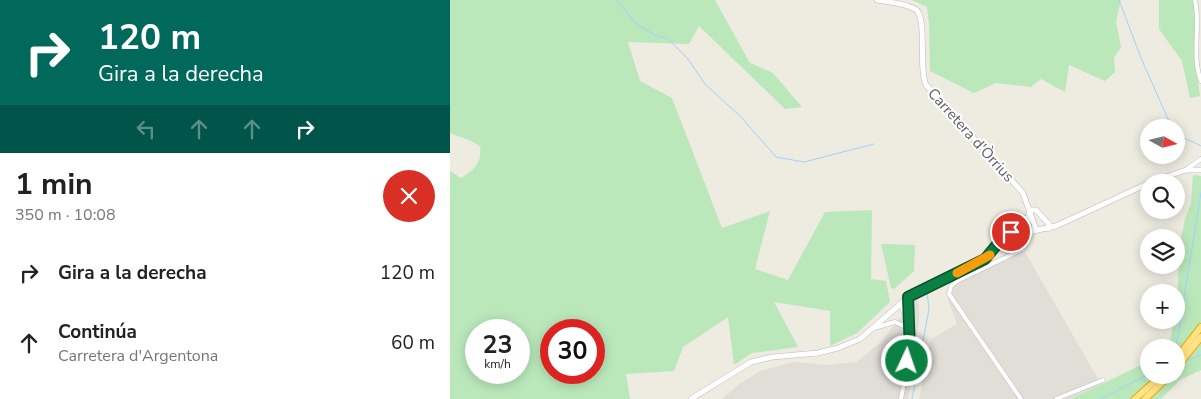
<!DOCTYPE html>
<html lang="es">
<head>
<meta charset="utf-8">
<style>
	:root { --surface:#fff; --page:#f2f2f2; --text:#222; --muted:#767676 }
	body { margin:0; font-family:"Nunito Sans",sans-serif; background:var(--page); color:var(--text); height:100vh; display:flex; flex-direction:column; font-size:19px; white-space:nowrap }
	* { box-sizing:border-box; margin:0 }
	p { font-size:16px; color:var(--muted) }
	.icon { flex:none; width:28px; height:28px; fill:none; stroke:currentColor; stroke-width:2; stroke-linecap:round; stroke-linejoin:round }
	.map { position:relative; flex:1; overflow:hidden }
	.details { display:flex; flex-direction:column; background:var(--surface); width:450px }
	.details>* { flex:none }
	.hud { background:#00695c; color:#fff; overflow:hidden }
	.needle { width:32px; rotate:98deg }
	.buttons { position:absolute; left:690px; top:119px; display:grid; gap:10px }
	.buttons a { display:grid; place-items:center; width:45px; height:45px; border-radius:50%; background:var(--surface); box-shadow:0 2px 12px #0003; font-size:25px }
	.speed { position:absolute; left:15px; top:319px; display:flex; gap:10px; font-size:25px; font-weight:700; text-align:center }
	.speed>* { display:grid; place-content:center; width:65px; height:65px; border-radius:50%; background:var(--surface); box-shadow:0 2px 12px #0003; line-height:1 }
	.speed small { font-size:12px; font-weight:400 }
	.speed .limit { border:8px solid #d22; background:#fff; color:#111 }
	.pin { position:absolute; display:grid; place-items:center; width:42px; height:42px; color:#fff; margin:-21px; border:2px solid #fff; border-radius:50%; box-shadow:0 1px 5px #0007 }
	.me { position:absolute; width:55px; margin:-28px; rotate:3deg; stroke-linejoin:round; filter:drop-shadow(0 0 4px #0008) }
	.turn { display:flex; align-items:center; gap:18px; height:105px; padding:0 15px; font-size:22px }
	.turn .icon { width:65px; height:65px; stroke-width:2.5 }
	.turn b { display:block; font-size:35px; line-height:42px }
	.lanes { display:flex; align-items:center; height:48px; padding:0 15px; background:#0003; justify-content:center; gap:25px; direction:ltr }
	.lanes .off { opacity:.35 }
	.round { display:grid; place-items:center; flex:none; width:52px; height:52px; border-radius:26px; background:var(--page) }
	.headline { display:flex; align-items:center; justify-content:space-between; height:85px; padding:0 15px }
	h1 { font-size:30px; font-weight:700; line-height:38px }
	ul { padding:0; list-style:none }
	li { display:flex; align-items:center; gap:15px; height:70px; padding:0 15px }
	li div { flex:1 }
	li b { display:block; font-size:19px }
	li em { font-style:normal }
	main { display:flex; flex:1; min-height:0 }
	.map>svg:first-child { display:block }
	.industrial { fill:#e1ded8 }
	.green { fill:#bae8bb; fill-rule:evenodd }
	.lines { fill:none; stroke-linecap:round; stroke-linejoin:round }
	.stream { stroke:#9ed3ff; stroke-width:1 }
	.street-casing { stroke:#b8bbc1; stroke-width:5 }
	.secondary-casing { stroke:#b6bac0; stroke-width:6 }
	.highway-casing { stroke:#eda800; stroke-width:8 }
	.street { stroke:#fff; stroke-width:4 }
	.secondary { stroke:#fff; stroke-width:5 }
	.highway { stroke:#ffe385; stroke-width:6 }
	.route-casing { stroke:#07532c; stroke-width:12 }
	.route { stroke:#0b8043; stroke-width:9 }
	.slow { stroke:#f59e0b; stroke-width:9 }
	.labels { text-anchor:middle; dominant-baseline:central; stroke-width:4; stroke-linejoin:round; paint-order:stroke }
	.street-label { font-size:15px; fill:#595d63; stroke:#fff }
</style>
</head>
<body>
<main>
<section class="details">
<div class="hud">
<div class="turn"><svg class="icon" aria-label="right" viewBox="0 0 24 24"><path d="M7 20v-9h11M14 6l5 5-5 5"/></svg><div><b>120 m</b>Gira a la derecha</div></div>
<div class="lanes"><svg class="icon off" aria-label="left" viewBox="0 0 24 24"><path d="M17 20v-9H6M10 6l-5 5 5 5"/></svg><svg class="icon off" aria-label="ahead" viewBox="0 0 24 24"><path d="M12 20V5M6 11l6-6 6 6"/></svg><svg class="icon off" aria-label="ahead" viewBox="0 0 24 24"><path d="M12 20V5M6 11l6-6 6 6"/></svg><svg class="icon" aria-label="right" viewBox="0 0 24 24"><path d="M7 20v-9h11M14 6l5 5-5 5"/></svg></div>
</div>
<div class="headline"><div><h1>1 min</h1><p>350 m · 10:08</p></div><a class="round" style="background:#d93025;color:#fff"><svg class="icon" aria-label="close" viewBox="0 0 24 24"><path d="M6 6l12 12M18 6L6 18"/></svg></a></div>
<ul>
<li><svg class="icon" aria-label="right" viewBox="0 0 24 24"><path d="M7 20v-9h11M14 6l5 5-5 5"/></svg><div><b>Gira a la derecha</b></div><em>120 m</em></li>
<li><svg class="icon" aria-label="ahead" viewBox="0 0 24 24"><path d="M12 20V5M6 11l6-6 6 6"/></svg><div><b>Continúa</b><p>Carretera d'Argentona</p></div><em>60 m</em></li>
</ul>
</section>
<div class="map">
<svg width="751" height="399" viewBox="0 0 751 399">
	<rect width="100%" height="100%" fill="#eeebe0"/>
	<g class="industrial">
		<polygon points="575,252 651,384 621,399 469,399 481,339 507,324 498,300 499,282"/>
		<polygon points="466,299 469,302 469,320 458,399 272,399 288,385 310,371 343,362 378,365 406,362 430,343"/>
	</g>
	<g class="green">
		<path d="M0,0H265L300,63L323,73L352,107L335,109L249,26L239,44L178,42L190,81L222,98L272,228L320,211L305,269L338,280L375,212L422,210L421,279L436,281L440,302L407,333L380,346V311L324,302L348,347L302,353L284,365L278,317L233,347L224,371L176,374L180,399H0V171L11,178C24,170 32,163 30,147C20,138 11,138 0,133ZM26,330H69V372H26ZM101,330H144V372H101Z"/>
		<polygon points="462,0 671,0 666,22 671,47 664,58 665,72 655,81 619,65 615,92 591,79 581,87 546,83 524,93 480,71 479,24 477,7"/>
		<path d="M709,0H748C751,32 744,64 750,96L740,98L732,61L709,29Z"/>
		<polygon points="743,175 751,176 751,370 730,380 711,399 621,399 699,361 699,375 726,375 726,348 719,347 724,320 726,320 730,244 735,219 741,203"/>
		<polygon points="431,244 465,245 464,271 444,289 441,288"/>
	</g>
	<g class="lines">
		<g class="stream">
			<polyline points="167,0 187,25 207,36 217,38 238,59 255,84 291,117 326,157 354,162 424,144"/>
			<polyline points="669,0 691,58 722,128"/>
			<polyline points="726,134 751,146"/>
			<polyline points="726,348 751,192"/>
			<polyline points="735,361 751,355"/>
			<polyline points="462,399 479,309 477,291"/>
			<polyline points="651,399 699,374"/>
		</g>
		<defs>
			<g id="street">
				<path d="M745,0C751,27 741,55 751,81"/>
				<polyline points="737,169 751,159"/>
				<polyline points="424,328 445,322 458,328"/>
				<polyline points="451,399 460,351 458,297"/>
				<polyline points="571,399 499,294 501,286 509,280 573,249 581,234"/>
				<polyline points="606,399 653,380"/>
			</g>
			<g id="secondary">
				<path d="M427,0C438,2 454,3 465,9C478,16 468,68 476,85L573,193L585,227L579,234L571,232L568,227L570,221L576,218L582,221"/>
				<polyline points="701,182 736,170 751,170"/>
				<polyline points="579,214 581,210 586,210 599,224 598,229"/>
				<polyline points="583,231 606,226 699,183"/>
				<polyline points="452,302 452,308 457,316"/>
				<polyline points="241,399 301,362 322,357 368,353 388,348 410,339 462,294 535,259 559,229 569,222"/>
			</g>
			<g id="highway">
				<polyline points="726,359 751,327"/>
				<polyline points="726,368 751,337"/>
				<polyline points="685,399 712,375"/>
				<polyline points="695,399 720,375"/>
			</g>
		</defs>
		<use href="#street" class="street-casing"/>
		<use href="#secondary" class="secondary-casing"/>
		<use href="#highway" class="highway-casing"/>
		<use href="#street" class="street"/>
		<use href="#secondary" class="secondary"/>
		<use href="#highway" class="highway"/>
	</g>
	<g class="lines">
		<defs>
			<polyline id="route" points="457,361 460,351 458,297 535,259 554,236 561,232"/>
		</defs>
		<use href="#route" class="route-casing"/>
		<use href="#route" class="route"/>
		<polyline class="slow" points="507,273 540,255"/>
	</g>
	<g class="labels">
		<g class="street-label">
			<text transform="translate(521 135) rotate(48)">Carretera d'Òrrius</text>
		</g>
	</g>
</svg>
<div class="buttons">
<a><svg class="needle" viewBox="-14 -14 28 28"><path d="M0-13l5 13h-10z" fill="#e53935"/><path d="M0 13l5-13h-10z" fill="#767676"/></svg></a>
<a><svg class="icon" aria-label="search" viewBox="0 0 24 24"><circle cx="10" cy="10" r="6"/><path d="M15 15l6 6"/></svg></a>
<a><svg class="icon" aria-label="layers" viewBox="0 0 24 24"><path d="M12 4l9 5-9 5-9-5zM3 14l9 5 9-5"/></svg></a>
<a>+</a>
<a>−</a>
</div>
<div class="speed"><div>23<small>km/h</small></div><div class="limit">30</div></div>
<div class="pin" style="left:561px;top:232px;background:#d93025"><svg class="icon" aria-label="arrive" viewBox="0 0 24 24"><path d="M6 21V4h12l-3 4 3 4H6"/></svg></div>
<svg class="me" style="left:457px;top:361px" viewBox="-20 -20 40 40"><circle r="17" fill="#0b8043" stroke="#fff" stroke-width="3"/><path d="M0-11L8 9 0 5-8 9z" fill="#fff"/></svg>
</div>
</main>
</body>
</html>
